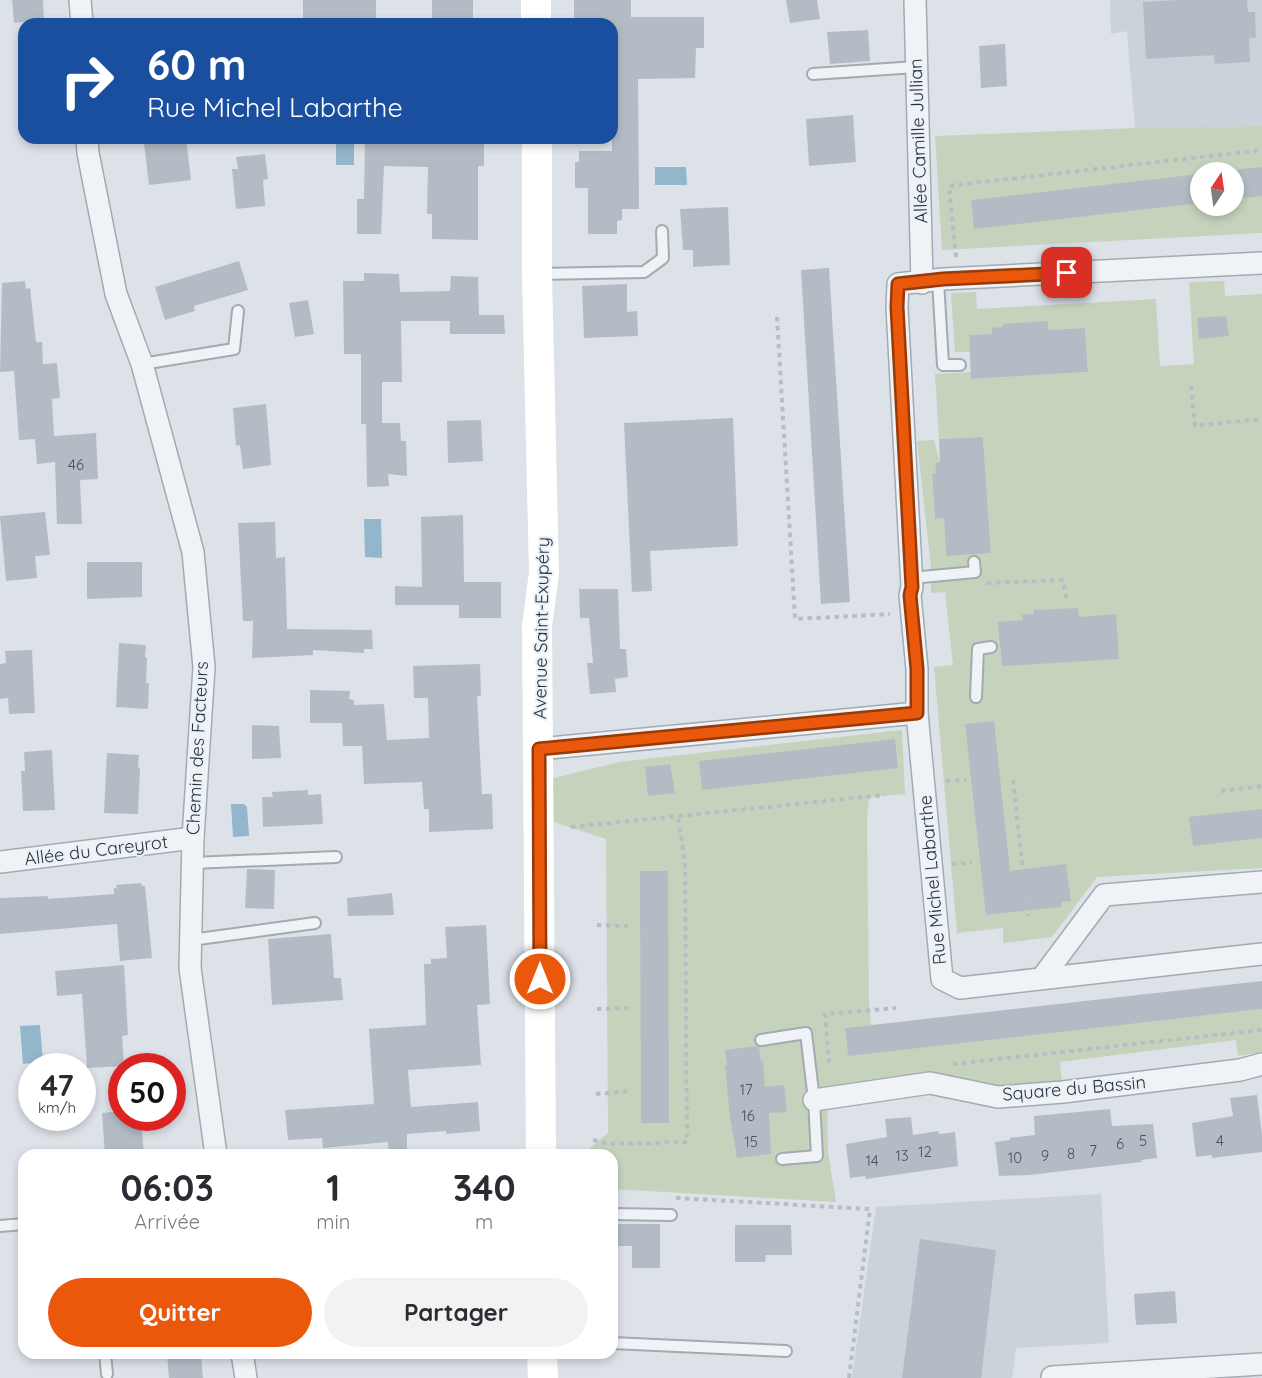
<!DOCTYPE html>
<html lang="fr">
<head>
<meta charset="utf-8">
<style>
	:root { --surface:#fff; --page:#f2f2f3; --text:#2b2b33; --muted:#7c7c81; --accent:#ea580c }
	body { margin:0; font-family:Quicksand,sans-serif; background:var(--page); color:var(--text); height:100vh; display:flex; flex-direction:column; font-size:22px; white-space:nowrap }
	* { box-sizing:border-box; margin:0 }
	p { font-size:20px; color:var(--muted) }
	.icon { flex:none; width:33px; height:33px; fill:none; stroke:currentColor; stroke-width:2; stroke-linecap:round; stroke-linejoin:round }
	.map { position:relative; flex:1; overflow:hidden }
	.panel { position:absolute; left:18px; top:1149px; width:600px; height:210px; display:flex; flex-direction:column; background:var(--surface); border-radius:18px; box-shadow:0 3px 9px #0003 }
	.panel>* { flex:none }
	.guide { position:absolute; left:18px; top:18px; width:600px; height:126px; border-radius:18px; box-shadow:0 3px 9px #0003; background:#1a4fa0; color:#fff; overflow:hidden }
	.needle { width:39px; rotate:13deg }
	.controls { position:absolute; left:1190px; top:162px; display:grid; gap:12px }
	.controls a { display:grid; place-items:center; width:54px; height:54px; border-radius:50%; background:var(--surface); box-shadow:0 3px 9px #0003; font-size:30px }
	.speed { position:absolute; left:18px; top:1053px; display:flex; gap:12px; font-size:30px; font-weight:700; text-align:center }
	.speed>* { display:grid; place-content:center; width:78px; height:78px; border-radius:50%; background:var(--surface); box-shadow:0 3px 9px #0003; line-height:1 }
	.speed small { font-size:15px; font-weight:400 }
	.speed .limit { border:9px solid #d22; background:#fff; color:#111 }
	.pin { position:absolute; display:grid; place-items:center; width:51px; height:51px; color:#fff; margin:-26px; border-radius:12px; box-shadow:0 3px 9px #0006 }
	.me { position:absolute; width:66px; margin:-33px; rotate:0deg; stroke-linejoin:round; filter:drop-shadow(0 0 4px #0008) }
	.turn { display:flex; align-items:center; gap:21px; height:126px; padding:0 30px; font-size:27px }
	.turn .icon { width:78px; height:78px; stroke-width:2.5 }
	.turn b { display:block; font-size:42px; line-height:51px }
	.eta { display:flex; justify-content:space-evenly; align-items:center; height:102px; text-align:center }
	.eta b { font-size:36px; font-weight:800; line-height:42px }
	.button { display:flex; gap:12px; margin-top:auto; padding:12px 30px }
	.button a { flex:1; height:69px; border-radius:36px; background:var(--accent); color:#fff; font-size:24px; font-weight:800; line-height:69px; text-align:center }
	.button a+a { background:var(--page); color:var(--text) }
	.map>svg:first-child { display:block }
	.built { fill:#cad2da }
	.green { fill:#c5d3bd; fill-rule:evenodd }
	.water { fill:#94b6cc }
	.building { fill:#b3bcc5 }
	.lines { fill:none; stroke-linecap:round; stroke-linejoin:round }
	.lane-casing { stroke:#a2aab2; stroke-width:14 }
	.street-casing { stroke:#a2aab2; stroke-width:24 }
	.path { stroke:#b7bdc3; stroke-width:4; stroke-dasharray:4.5 4.5; stroke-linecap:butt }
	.lane { stroke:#f0f3f6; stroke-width:10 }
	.street { stroke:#f0f3f6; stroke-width:21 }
	.secondary { stroke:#fff; stroke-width:30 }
	.route-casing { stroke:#983908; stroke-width:15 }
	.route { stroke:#ea580c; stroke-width:10 }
	.labels { text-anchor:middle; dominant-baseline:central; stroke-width:4.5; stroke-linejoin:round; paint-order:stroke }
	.number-label { font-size:15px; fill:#485461 }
	.street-label { font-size:18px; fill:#253240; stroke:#ecf1f6 }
</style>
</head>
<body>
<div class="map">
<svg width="1262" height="1378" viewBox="0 0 1262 1378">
	<rect width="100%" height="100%" fill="#dde2e8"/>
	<g class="built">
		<polygon points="1110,0 1262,0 1262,126 1135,128 1127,31 1111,34"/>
		<polygon points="1101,1194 1109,1343 1016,1348 1012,1378 852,1378 876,1207"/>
	</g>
	<g class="green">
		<path d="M1262,126V233L942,250L935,136L1135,128ZM1200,172H1233V206H1200Z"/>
		<polygon points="1224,281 1225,296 1262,294 1262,868 1097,877 1052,937 1003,943 1003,928 957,933 934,667 953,665 945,592 931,593 931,567 917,441 934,440 940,462 935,463 936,474 932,475 935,519 944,518 946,555 991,552 983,437 939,439 935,374 971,372 972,379 1088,372 1085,328 1048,330 1048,322 1003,327 992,334 969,335 970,352 955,352 951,293 976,292 977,309 1156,299 1160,366 1194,364 1189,282"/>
		<polygon points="902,730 905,794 869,797 867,816 869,1001 871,1025 845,1028 848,1055 1262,1009 1262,1052 1238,1056 1236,1040 1060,1062 1062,1084 996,1088 827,1089 828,1151 836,1202 612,1189 612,1155 564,1155 564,1151 585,1152 608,1133 606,839 554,822 550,779 619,762"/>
	</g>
	<g class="water">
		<rect x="336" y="138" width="18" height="27"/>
		<polygon points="655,167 686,167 687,185 655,185"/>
		<polygon points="364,519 381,519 382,558 365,557"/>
		<polygon points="231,804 244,804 247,807 249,836 233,837"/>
		<polygon points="40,1025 43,1062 23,1064 20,1026"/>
	</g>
	<g class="building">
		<polygon points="12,0 43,0 44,20 14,23"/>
		<rect x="303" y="0" width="73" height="19"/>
		<rect x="432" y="0" width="41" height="24"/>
		<polygon points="574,0 631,0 631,17 704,17 704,48 696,48 695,78 638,79 639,209 622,209 622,220 617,221 617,234 588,234 588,188 575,188 575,162 579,162 579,151 612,151 612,24 574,24"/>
		<polygon points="786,0 817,0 820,19 790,23"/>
		<polygon points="1177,0 1247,0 1248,12 1255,12 1256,38 1249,38 1250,62 1215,64 1214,55 1146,59 1143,2"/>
		<polygon points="868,30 870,61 830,64 827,32"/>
		<polygon points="1005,44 1007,86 981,88 979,46"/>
		<polygon points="853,115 856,162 809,166 806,119"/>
		<polygon points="186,138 191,180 149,185 144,143"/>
		<polygon points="365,138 484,138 484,166 478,166 478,240 432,239 432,214 427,214 428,167 384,166 381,234 357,234 357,199 364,199"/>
		<polygon points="265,154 268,179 263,180 265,206 236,209 232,169 238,169 236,157"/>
		<polygon points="1262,167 1262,196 1233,199 1233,172 1214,172"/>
		<polygon points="1200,174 1200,203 974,229 971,200"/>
		<polygon points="728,207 730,265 693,267 693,250 683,250 680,209"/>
		<polygon points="239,261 248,290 194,306 195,311 165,320 155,287"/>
		<polygon points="829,268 850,602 821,604 801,270"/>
		<polygon points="364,273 399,274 400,292 450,291 451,276 478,277 479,315 504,315 505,334 450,334 450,321 401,321 402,382 382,382 382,423 400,423 401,441 406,441 407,476 388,474 389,486 367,487 366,424 361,424 361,354 344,354 343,281 364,281"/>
		<polygon points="25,281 26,289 30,288 36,342 42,342 43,364 57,363 60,398 52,399 54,436 96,433 98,479 80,480 82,524 57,524 55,462 37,464 35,439 19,440 14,371 0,372 2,283"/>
		<polygon points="627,284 627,312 637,311 638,336 584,338 582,286"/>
		<polygon points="308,300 314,334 295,337 289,303"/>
		<polygon points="1226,316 1229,336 1199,339 1197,318"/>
		<polygon points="1048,321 1048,330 1085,328 1088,372 971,379 969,335 992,334 992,328 1003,327 1003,324"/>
		<polygon points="266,404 271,465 243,469 240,445 236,446 233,408"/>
		<polygon points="733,418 738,546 650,551 652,591 632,592 624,423"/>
		<polygon points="481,420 483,461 448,463 447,421"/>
		<polygon points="983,437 991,553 946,556 944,518 935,519 932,474 936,474 935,463 940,462 939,439"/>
		<polygon points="45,512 50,555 35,556 37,578 6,581 0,516"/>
		<polygon points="463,515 464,582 501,582 501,618 459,618 459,605 395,605 395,586 422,587 421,517"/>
		<polygon points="275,522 276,558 285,557 287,629 372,630 373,649 364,649 364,653 313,650 313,655 252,658 253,621 243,621 238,523"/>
		<polygon points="87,562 142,562 142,597 87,599"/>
		<polygon points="579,589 618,589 620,649 626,649 628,677 615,679 616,692 590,694 587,663 593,663 589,618 580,618"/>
		<polygon points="1078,608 1079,617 1116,614 1119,659 1002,666 998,622 1023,620 1022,615 1034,614 1034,610"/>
		<polygon points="119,643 146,645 145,657 147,658 146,683 149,683 148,709 116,707"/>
		<polygon points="32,650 35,713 9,714 8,698 0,699 0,664 6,663 5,651"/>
		<polygon points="480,664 481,696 477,696 482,794 492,794 493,829 429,832 429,809 424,809 422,782 364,784 362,746 343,746 342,723 310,723 310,690 350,691 349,699 354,700 354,705 384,704 387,740 429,738 428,698 414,698 413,666"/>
		<polygon points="994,721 1010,871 1066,864 1071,901 1061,902 1061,907 986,915 965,724"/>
		<polygon points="252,725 279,726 281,758 252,759"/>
		<polygon points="895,739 898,768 702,790 699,761"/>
		<polygon points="52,750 55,810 23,811 21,771 25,771 24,752"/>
		<polygon points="107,753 139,755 138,767 140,768 138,814 104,813"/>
		<polygon points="670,764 675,793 648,796 645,767"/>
		<polygon points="308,790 308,795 321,794 323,824 263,827 262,797 273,797 272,792"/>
		<polygon points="1262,809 1262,838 1193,846 1189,817"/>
		<polygon points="247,869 275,870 274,909 245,908"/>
		<polygon points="640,871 668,871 669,1123 641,1123"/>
		<polygon points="141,883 142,886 145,886 152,958 120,961 117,924 0,934 0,898 48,896 48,899 114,894 114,888 117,888 116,885"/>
		<polygon points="392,893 394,915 348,916 347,898"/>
		<polygon points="486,925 490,1004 477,1005 481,1065 408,1070 411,1107 478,1102 480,1131 446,1134 446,1131 407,1134 407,1155 389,1155 388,1142 323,1148 322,1138 288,1140 285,1110 374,1104 369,1029 426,1025 424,964 431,964 431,959 447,958 445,927"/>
		<polygon points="331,934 334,978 341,978 343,1000 272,1005 268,939"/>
		<polygon points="124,965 128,1035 122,1036 124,1066 87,1068 82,994 57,996 55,971"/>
		<polygon points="1262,981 1262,1009 848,1056 845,1028"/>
		<polygon points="757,1046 759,1047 761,1062 763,1061 765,1087 784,1085 787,1112 769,1113 771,1154 737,1158 730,1117 725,1066 727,1065 725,1050"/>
		<polygon points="1257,1095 1262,1135 1262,1152 1212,1158 1212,1155 1196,1157 1192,1123 1233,1116 1230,1098"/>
		<polygon points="1110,1109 1112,1126 1153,1124 1157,1158 1141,1160 1142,1162 1116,1165 1029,1175 999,1176 995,1142 1010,1140 1010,1138 1035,1135 1034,1116"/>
		<polygon points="122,1111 122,1118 141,1118 144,1155 105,1155 102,1113"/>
		<polygon points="911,1117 913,1135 938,1131 939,1134 955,1132 958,1166 866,1179 865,1176 850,1178 846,1144 887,1137 885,1119"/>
		<polygon points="612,1224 660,1224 660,1268 632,1268 632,1246 612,1246"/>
		<polygon points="735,1225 791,1225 792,1255 766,1255 765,1262 735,1262"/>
		<polygon points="920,1239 996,1250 981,1378 902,1378"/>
		<polygon points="1175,1291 1177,1323 1136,1325 1134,1294"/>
		<polygon points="167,1353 191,1353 191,1357 201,1356 203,1378 169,1378"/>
	</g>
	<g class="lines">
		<defs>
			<g id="lane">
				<polyline points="813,74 916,67"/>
				<polyline points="539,274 644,272 663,258 662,231"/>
				<polyline points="938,280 943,365 960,365"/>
				<polyline points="142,364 234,349 238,311"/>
				<polyline points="911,578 975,572 974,562"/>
				<polyline points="976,697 978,649 991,647"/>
				<polyline points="192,863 336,857"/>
				<polyline points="191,940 315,923"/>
				<polyline points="761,1040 806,1033 814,1100 817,1156 782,1159"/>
				<polyline points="612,1214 671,1215"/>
				<polyline points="0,1226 24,1224"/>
				<polyline points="612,1343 786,1351"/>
				<polyline points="105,1353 107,1374"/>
			</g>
			<g id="street">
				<polyline points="80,0 82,24"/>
				<polyline points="915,0 922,283"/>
				<polyline points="87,138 88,153 116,294 142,364 193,552 204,667 193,838 190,968 216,1155"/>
				<polyline points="917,713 942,979 960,988 1262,954"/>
				<polyline points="539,749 917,713 917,669 910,595 912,587 897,307 898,284 943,279 1262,263"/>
				<polyline points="0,862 193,838"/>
				<polyline points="1042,978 1104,895 1262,882"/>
				<polyline points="814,1100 930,1083 998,1097 1063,1092 1240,1070 1262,1064"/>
				<polyline points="242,1353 246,1378"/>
				<polyline points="1052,1377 1262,1364"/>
			</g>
		</defs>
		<use href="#lane" class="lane-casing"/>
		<use href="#street" class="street-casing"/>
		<g class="path">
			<polyline points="956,257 949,186 1262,150"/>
			<polyline points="777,317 795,619 890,614"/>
			<polyline points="1191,386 1195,426 1262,419"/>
			<polyline points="987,583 1063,580 1067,601"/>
			<polyline points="1013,780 1028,916"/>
			<polyline points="946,781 966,780"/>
			<polyline points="1221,791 1262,786"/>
			<polyline points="571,827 885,795"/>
			<polyline points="952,864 972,863"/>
			<polyline points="597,925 628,926"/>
			<polyline points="597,1009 630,1008"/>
			<polyline points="829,1063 825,1014 896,1008"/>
			<polyline points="953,1064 1262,1030"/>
			<polyline points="596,1094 631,1091"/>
			<polyline points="593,1140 608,1144 687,1142 685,862 678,817"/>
			<polyline points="612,1194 620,1195"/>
			<polyline points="676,1198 870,1209 849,1378"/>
		</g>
		<use href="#lane" class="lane"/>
		<use href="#street" class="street"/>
		<g class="secondary">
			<polyline points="536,0 536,24"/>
			<polyline points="537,138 537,274 544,573 537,626 541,1155"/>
			<polyline points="542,1353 543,1378"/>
		</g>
	</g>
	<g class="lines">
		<defs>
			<polyline id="route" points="540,979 539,749 917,713 917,669 910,595 912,587 897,307 898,284 943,279 1067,273"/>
		</defs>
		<use href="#route" class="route-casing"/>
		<use href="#route" class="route"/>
	</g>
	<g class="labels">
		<g class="number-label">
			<text x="76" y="464">46</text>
			<text x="746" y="1089">17</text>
			<text x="748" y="1115">16</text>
			<text x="1143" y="1140">5</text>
			<text x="1220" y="1140">4</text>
			<text x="751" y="1141">15</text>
			<text x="1120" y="1143">6</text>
			<text x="1093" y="1150">7</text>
			<text x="925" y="1151">12</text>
			<text x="1071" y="1153">8</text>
			<text x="902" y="1155">13</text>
			<text x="1045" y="1155">9</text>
			<text x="1015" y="1157">10</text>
			<text x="872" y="1160">14</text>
		</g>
		<g class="street-label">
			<text transform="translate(918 141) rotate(-92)">Allée Camille Jullian</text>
			<text transform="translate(541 628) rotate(-89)">Avenue Saint-Exupéry</text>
			<text transform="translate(197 748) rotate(-87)">Chemin des Facteurs</text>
			<text transform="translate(96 850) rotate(-7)">Allée du Careyrot</text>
			<text transform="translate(932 880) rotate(-95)">Rue Michel Labarthe</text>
			<text transform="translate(1074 1088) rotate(-5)">Square du Bassin</text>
		</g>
	</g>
</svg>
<div class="controls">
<a><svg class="needle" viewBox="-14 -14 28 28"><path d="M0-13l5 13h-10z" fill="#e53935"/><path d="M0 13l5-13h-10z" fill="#7c7c81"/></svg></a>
</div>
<div class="speed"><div>47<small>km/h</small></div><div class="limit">50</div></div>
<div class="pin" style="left:1067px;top:273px;background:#d93025"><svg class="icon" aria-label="arrive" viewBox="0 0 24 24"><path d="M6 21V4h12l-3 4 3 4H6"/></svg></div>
<svg class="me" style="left:540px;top:979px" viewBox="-20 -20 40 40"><circle r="17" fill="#ea580c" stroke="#fff" stroke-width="3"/><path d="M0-11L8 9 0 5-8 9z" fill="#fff"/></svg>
<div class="guide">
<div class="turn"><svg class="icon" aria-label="right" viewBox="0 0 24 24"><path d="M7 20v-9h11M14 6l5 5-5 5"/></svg><div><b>60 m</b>Rue Michel Labarthe</div></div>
</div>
<section class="panel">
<div class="eta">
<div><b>06:03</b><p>Arrivée</p></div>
<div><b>1</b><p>min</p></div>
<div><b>340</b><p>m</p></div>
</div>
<div class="button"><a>Quitter</a><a>Partager</a></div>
</section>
</div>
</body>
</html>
